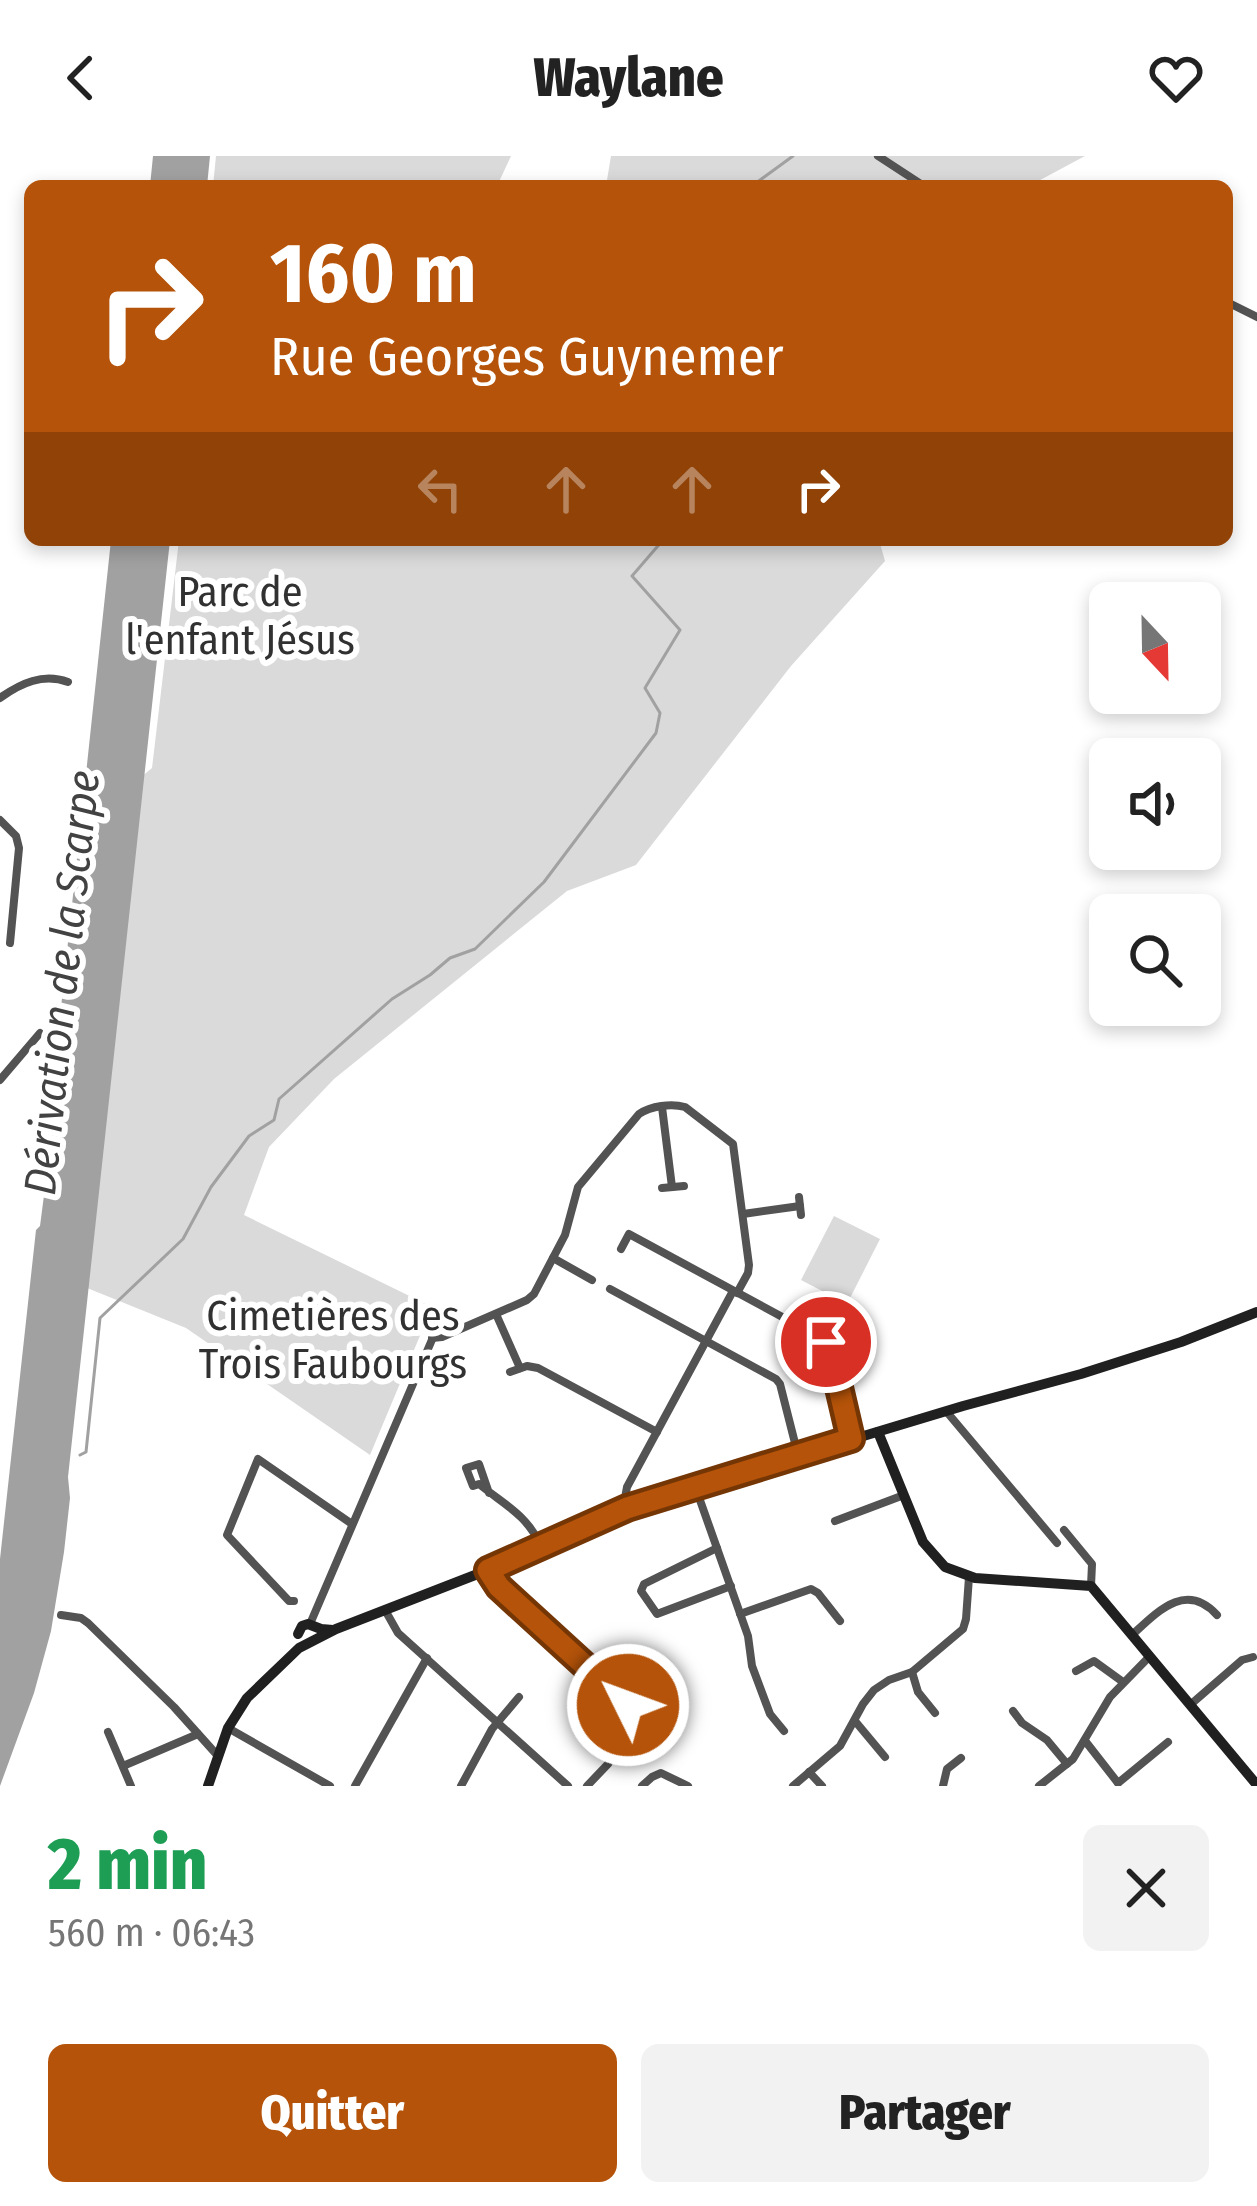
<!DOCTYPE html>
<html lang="fr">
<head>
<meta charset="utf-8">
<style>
	:root { --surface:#fff; --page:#f2f2f2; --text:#222; --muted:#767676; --accent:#b45309 }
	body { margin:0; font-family:"Fira Sans Condensed",sans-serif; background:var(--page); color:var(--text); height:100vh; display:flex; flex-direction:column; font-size:45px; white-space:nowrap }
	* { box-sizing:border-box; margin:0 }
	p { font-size:39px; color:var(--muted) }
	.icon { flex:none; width:66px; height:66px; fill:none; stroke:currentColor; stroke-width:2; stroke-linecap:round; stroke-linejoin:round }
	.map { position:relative; height:1630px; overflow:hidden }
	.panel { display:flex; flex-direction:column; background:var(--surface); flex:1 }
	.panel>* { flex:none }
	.guide { position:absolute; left:24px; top:24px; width:1209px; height:366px; border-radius:18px; box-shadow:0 6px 18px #0003; background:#b45309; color:#fff; overflow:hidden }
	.needle { width:78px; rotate:158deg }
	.fabs { position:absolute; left:1089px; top:426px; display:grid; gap:24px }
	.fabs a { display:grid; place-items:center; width:132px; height:132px; border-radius:18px; background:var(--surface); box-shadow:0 6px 18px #0003; font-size:60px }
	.pin { position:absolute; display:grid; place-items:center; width:102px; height:102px; color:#fff; margin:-51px; border:6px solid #fff; border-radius:50%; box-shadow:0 3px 12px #0007 }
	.me { position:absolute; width:132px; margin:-66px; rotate:312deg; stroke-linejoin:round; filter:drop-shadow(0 0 9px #0008) }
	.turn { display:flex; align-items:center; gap:42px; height:252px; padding:0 48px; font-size:54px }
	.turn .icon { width:156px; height:156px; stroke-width:2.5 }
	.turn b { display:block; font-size:84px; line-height:102px }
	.lanes { display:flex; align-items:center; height:114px; padding:0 48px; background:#0003; justify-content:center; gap:60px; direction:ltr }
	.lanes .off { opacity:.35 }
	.round { display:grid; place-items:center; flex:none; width:126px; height:126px; border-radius:18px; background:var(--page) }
	.overview { display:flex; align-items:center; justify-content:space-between; height:204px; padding:0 48px }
	h1 { font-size:72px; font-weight:800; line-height:90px; color:#1e9e55 }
	.primary-button { display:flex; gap:24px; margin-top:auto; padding:24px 48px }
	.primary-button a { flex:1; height:138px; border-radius:18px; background:var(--accent); color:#fff; font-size:48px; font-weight:800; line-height:138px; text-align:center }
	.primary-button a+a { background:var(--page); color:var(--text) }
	header { display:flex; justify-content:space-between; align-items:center; height:156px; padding:0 48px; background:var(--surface); font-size:54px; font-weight:800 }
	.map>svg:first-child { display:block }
	.green { fill:#dadada }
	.water { fill:#a1a1a1 }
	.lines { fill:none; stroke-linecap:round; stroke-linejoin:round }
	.stream { stroke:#a1a1a1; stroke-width:3 }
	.street { stroke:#535353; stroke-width:8 }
	.secondary { stroke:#202020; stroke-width:10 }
	.route-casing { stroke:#753606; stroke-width:30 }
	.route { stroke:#b45309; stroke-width:21 }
	.labels { text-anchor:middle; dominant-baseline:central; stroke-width:12; stroke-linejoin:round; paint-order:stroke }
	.park-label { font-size:42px; fill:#313131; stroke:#fff }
	.water-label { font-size:45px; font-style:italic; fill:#424242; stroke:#fff }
</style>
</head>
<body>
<header><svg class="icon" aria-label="back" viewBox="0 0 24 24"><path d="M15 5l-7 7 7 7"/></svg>Waylane<svg class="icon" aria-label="heart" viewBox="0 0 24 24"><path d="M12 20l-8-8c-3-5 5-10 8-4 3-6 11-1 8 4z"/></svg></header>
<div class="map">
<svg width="1257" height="1630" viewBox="0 0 1257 1630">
	<rect width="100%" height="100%" fill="#fff"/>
	<g class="green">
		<polygon points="216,0 511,0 497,30 213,30"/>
		<polygon points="611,0 1085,0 1029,30 606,30"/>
		<polygon points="179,384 879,384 885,405 791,510 636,709 567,735 334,923 269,991 244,1059 432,1151 370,1299 186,1172 45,1115 95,659 152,612"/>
		<polygon points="834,1060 880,1083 847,1148 801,1124"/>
	</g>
	<g class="water">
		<polygon points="153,0 210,0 207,30 150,30"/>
		<polygon points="111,384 170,384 68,1321 70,1342 64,1396 51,1475 34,1537 0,1630 0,1403 36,1074 40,1070 46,1024 43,1020"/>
	</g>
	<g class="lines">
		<g class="stream">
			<polyline points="752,30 793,0"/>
			<polyline points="80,1299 86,1296 100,1162 183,1083 211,1031 249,980 274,964 279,943 392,843 430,819 450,802 475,793 544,726 656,577 660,557 645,532 680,474 632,420 663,384"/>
		</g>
		<g class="street">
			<polyline points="878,0 924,30"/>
			<polyline points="1227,146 1257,161"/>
			<path d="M0,542C21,527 43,517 68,526"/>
			<polyline points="0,664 16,680 19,692 10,787"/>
			<polyline points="0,924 40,877"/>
			<polyline points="662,951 672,1031"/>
			<polyline points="662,1032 684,1030"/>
			<polyline points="799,1041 801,1059"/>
			<polyline points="743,1058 800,1050"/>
			<polyline points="621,1093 629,1078 823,1183 830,1193 851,1283"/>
			<polyline points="553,1102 592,1124"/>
			<polyline points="610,1133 776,1223 780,1228 798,1299"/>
			<polyline points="496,1158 520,1212"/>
			<path d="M432,1182L442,1181L527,1144L534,1138L565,1079L578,1031L639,958C651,950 671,947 685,951L733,988L749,1109L748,1117L737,1137"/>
			<polyline points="510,1216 527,1210 538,1212 657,1276"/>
			<polyline points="946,1255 1057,1387"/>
			<polyline points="695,1330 748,1480 752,1510 770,1558 784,1575"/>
			<path d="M489,1337L479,1308L466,1312L473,1330L479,1328C505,1349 527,1359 541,1390"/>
			<polyline points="627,1352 625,1342 627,1331 733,1135"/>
			<polyline points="835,1365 904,1339"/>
			<polyline points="1064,1374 1092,1408 1091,1430"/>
			<polyline points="717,1392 644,1428 641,1435 657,1458 731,1430"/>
			<polyline points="488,1414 499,1431 633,1553 646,1558 661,1548"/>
			<polyline points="294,1445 289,1445 227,1379 258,1303 352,1368"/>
			<polyline points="385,1454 398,1477 568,1630"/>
			<polyline points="740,1458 811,1433 818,1437 840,1465"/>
			<polyline points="61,1459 81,1462 88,1467 174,1551 218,1600"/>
			<polyline points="310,1468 443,1158"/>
			<path d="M1132,1479C1158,1455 1186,1425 1217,1459"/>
			<polyline points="1076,1515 1094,1505 1123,1526"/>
			<polyline points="912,1516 918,1536 935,1557"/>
			<polyline points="1190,1549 1242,1504 1253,1501"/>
			<polyline points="1013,1555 1022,1567 1047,1584 1067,1608"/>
			<polyline points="855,1565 885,1601"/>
			<polyline points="228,1572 330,1630"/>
			<polyline points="108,1576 131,1630"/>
			<polyline points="1086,1586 1118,1627"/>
			<polyline points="123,1610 198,1578"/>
			<polyline points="809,1616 822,1630"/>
			<polyline points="1118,1627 1168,1586"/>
			<polyline points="355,1630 427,1502"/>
			<polyline points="461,1630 492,1573 519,1541"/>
			<polyline points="587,1630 608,1608"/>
			<polyline points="642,1630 652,1621 661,1617 688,1630"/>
			<polyline points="793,1630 840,1590 863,1548 874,1534 889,1524 912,1516 963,1473 966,1463 969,1421"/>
			<polyline points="943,1630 947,1613 961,1602"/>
			<polyline points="1039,1630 1073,1603 1110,1541 1150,1500"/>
		</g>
		<g class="secondary">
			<polyline points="878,1276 923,1386 945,1411 975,1422 1091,1430 1257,1629"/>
			<polyline points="298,1478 302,1470 308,1468 321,1473 333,1474"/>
			<polyline points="208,1630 228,1572 247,1542 299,1492 336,1473 488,1414 638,1348 963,1250 1081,1218 1181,1186 1257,1156"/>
		</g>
	</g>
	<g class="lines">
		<defs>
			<polyline id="route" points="628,1549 499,1431 488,1414 627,1352 851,1283 830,1193 826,1186"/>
		</defs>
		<use href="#route" class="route-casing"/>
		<use href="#route" class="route"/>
	</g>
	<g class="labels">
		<g class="park-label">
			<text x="240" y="436">Parc de<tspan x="240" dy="48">l'enfant Jésus</tspan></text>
			<text x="333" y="1160">Cimetières des<tspan x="333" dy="48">Trois Faubourgs</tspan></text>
		</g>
		<g class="water-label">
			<text transform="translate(62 827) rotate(-84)">Dérivation de la Scarpe</text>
		</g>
	</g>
</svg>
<div class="fabs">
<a><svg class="needle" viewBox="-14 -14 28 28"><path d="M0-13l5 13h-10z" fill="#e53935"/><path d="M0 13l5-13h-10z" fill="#767676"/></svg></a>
<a><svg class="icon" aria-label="sound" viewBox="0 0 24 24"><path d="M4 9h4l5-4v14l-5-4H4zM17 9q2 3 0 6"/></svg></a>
<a><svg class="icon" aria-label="search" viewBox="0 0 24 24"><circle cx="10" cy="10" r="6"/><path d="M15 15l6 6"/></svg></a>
</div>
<div class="pin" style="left:826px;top:1186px;background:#d93025"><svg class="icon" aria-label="arrive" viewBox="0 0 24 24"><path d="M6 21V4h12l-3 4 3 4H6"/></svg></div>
<svg class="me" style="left:628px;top:1549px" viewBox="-20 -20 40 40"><circle r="17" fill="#b45309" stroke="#fff" stroke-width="3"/><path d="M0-11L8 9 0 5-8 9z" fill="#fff"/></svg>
<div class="guide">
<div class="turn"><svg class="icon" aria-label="right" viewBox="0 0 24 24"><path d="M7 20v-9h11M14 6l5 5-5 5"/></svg><div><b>160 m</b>Rue Georges Guynemer</div></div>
<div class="lanes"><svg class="icon off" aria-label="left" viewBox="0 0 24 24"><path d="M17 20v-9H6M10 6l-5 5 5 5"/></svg><svg class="icon off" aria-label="ahead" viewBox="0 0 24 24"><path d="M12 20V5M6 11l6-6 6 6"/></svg><svg class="icon off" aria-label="ahead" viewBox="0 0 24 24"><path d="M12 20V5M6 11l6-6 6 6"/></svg><svg class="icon" aria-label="right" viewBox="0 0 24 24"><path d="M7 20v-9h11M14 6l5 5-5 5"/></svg></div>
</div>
</div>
<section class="panel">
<div class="overview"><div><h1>2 min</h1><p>560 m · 06:43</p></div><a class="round"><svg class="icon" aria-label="close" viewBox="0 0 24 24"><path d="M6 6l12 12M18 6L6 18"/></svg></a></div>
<div class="primary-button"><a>Quitter</a><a>Partager</a></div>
</section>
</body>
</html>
